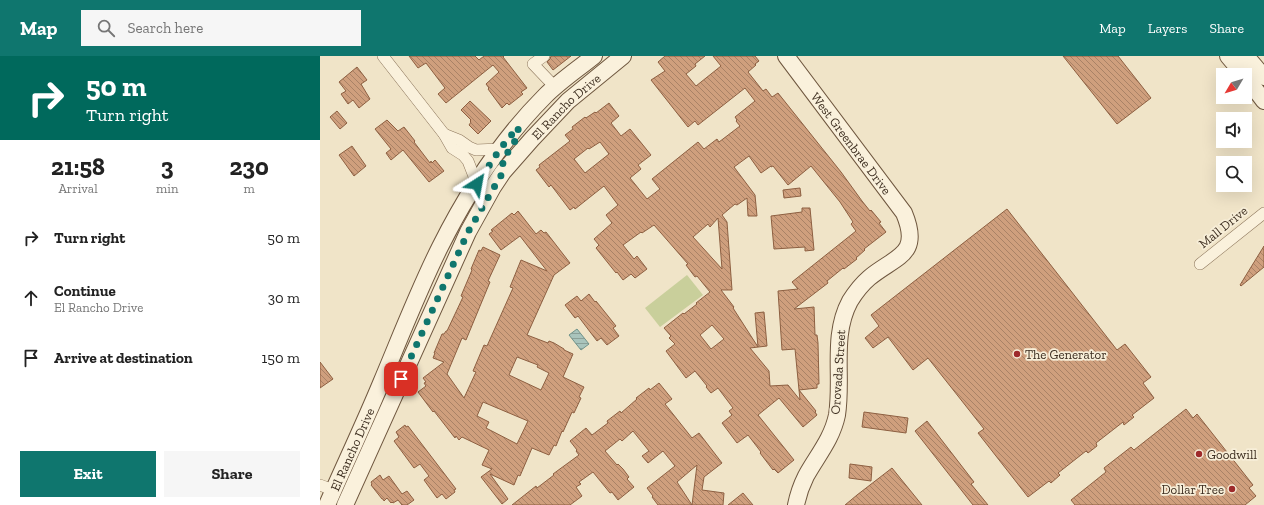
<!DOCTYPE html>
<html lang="en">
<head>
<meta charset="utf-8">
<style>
	:root { --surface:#fff; --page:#f6f6f6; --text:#222; --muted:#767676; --accent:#0f766e }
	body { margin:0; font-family:"Zilla Slab",serif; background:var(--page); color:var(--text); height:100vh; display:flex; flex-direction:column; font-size:15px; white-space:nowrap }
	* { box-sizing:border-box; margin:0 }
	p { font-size:13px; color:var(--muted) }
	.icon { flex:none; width:22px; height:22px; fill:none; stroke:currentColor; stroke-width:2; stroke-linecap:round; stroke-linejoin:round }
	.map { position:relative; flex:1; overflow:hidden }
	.panel { display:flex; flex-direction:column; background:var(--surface); width:320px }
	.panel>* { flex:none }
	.banner { background:#00695c; color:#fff; overflow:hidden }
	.needle { width:26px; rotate:232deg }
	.controls { position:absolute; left:896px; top:12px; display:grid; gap:8px }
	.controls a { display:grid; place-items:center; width:36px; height:36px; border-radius:0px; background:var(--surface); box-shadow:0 4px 16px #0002; font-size:20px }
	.pin { position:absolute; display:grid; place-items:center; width:34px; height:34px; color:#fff; margin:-17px; border-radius:8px; box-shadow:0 2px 6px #0006 }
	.me { position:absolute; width:44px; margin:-22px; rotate:34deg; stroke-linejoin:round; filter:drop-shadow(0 0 3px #0008) }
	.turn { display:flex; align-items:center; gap:14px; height:84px; padding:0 20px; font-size:18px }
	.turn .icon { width:52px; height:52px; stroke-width:2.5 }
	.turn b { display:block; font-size:28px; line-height:34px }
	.eta { display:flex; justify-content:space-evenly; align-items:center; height:68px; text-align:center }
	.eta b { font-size:24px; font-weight:700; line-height:28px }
	.button { display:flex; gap:8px; margin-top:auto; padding:8px 20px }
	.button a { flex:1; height:46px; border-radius:0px; background:var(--accent); color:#fff; font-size:16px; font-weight:700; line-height:46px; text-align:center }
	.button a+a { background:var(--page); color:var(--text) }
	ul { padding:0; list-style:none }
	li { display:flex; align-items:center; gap:12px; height:60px; padding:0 20px }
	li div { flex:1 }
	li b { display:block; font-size:15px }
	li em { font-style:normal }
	header { display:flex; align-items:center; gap:24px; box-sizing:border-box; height:56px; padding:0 20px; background:var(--accent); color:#fff }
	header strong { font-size:19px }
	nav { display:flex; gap:22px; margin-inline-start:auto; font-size:14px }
	.search { width:280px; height:36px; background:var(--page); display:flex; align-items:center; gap:10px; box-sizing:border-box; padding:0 14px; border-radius:0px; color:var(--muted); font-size:15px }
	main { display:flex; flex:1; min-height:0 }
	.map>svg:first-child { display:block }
	.park { fill:#c9cf9b }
	.water { fill:url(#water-rules); stroke:#6f938a }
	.building { fill:url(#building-back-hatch); stroke:#8d5f41; fill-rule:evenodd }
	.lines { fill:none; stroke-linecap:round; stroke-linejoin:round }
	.street-casing { stroke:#8d765c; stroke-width:12 }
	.secondary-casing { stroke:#6f573f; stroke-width:18 }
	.street { stroke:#faf1dc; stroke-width:11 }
	.secondary { stroke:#faf1dc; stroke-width:16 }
	.route { stroke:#0f766e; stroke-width:7; stroke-dasharray:0 12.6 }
	.poi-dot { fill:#9e2a2b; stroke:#f7eed8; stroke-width:1.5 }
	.labels { text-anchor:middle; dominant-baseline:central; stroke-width:3.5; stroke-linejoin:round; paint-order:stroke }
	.street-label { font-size:13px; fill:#3d2e20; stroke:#f7eed8 }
	.poi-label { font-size:13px; fill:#3d2e20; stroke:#f7eed8; text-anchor:start }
</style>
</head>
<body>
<header>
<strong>Map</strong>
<div class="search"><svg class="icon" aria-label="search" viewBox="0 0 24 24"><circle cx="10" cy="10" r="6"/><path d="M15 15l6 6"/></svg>Search here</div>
<nav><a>Map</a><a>Layers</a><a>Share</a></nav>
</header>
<main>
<section class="panel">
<div class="banner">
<div class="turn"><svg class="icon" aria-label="right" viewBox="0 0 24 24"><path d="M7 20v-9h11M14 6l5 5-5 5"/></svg><div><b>50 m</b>Turn right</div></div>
</div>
<div class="eta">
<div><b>21:58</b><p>Arrival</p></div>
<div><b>3</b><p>min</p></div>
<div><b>230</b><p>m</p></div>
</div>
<ul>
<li><svg class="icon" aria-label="right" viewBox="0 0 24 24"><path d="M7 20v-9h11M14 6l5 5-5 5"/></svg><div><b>Turn right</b></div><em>50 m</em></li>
<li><svg class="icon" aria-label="ahead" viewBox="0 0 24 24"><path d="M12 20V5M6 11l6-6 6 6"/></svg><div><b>Continue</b><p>El Rancho Drive</p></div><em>30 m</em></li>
<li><svg class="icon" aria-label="arrive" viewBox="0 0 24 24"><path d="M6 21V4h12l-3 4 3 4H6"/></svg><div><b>Arrive at destination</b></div><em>150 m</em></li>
</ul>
<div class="button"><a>Exit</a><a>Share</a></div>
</section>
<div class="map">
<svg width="944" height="449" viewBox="0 0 944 449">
	<defs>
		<pattern id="water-rules" width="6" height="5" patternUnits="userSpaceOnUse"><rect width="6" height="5" fill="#a9c4bc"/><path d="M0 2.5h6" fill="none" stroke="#8ba098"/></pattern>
		<pattern id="building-back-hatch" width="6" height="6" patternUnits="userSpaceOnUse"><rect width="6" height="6" fill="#cf9f7d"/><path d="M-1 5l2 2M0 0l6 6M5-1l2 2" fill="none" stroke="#a98266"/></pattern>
	</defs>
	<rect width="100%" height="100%" fill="#f0e4c8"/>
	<polygon class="park" points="367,219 383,239 340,271 325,252"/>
	<polygon class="water" points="257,273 269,288 261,294 249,279"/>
	<g class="building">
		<polygon points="89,0 155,0 159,4 164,0 184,0 183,1 207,32 201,36 203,38 189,49 187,47 182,52 168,33 169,32 166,28 179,16 173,9 126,47 118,38 125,32 106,7 98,12"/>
		<polygon points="231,0 251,0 233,14 227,6 230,3"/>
		<path d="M345,0H385L375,8L376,10L366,18L376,30L401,10L393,0H435L439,5L435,8L436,9L428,16L443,35L446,33L452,41L458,37L521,116L542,145L550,155L551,154L561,166L559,167L566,176L544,193L545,194L536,202L537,203L524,213L523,212L507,225L508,227L474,253L494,251L495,279H497L498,287L499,328H497V332L479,334L496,355L495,356L497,359L483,371L459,342L438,359L474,404L458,417L454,413L453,414L440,397L441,396L428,379L417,387L402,367L412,359L409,355L413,352L398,332L391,337L386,331L387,330L375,315L366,322L346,295L355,288L349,282L351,280L344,272L363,257L364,258L377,248L376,247L390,236L377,220L375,221L366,209L368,208L334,169L322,177L321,176L303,189L314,203L317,200L327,213L315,222L311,218L303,224L297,216L296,217L276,192L279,189L274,183L292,167L286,159L298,149L284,130L255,153L254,151L250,154L231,129L229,131L216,114L220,111L219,109L250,85L245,79L253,73L252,71L265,61L266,62L275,56L276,57L289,47L299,60L291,67L301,80L310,73L331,99L318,109L321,113L310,122L327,143L340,133L332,123L378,86L384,93L397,83L399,86L420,70L416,65L417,64L415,61L435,45L425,32L378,69L375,65L368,71L331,24L345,15L338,6ZM280,86L289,98L265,117L254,103L268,92L269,93ZM429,100L441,117L451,110V111L453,110L468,129L491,110L520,146L533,166L531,168L536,175L472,226L478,233L458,235L462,294L475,293L480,344L468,329L450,330L449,315L430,292L447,290L444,256L435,257L438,291L413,252L414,251L401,234H412L407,166L402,159L415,148L417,149L427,142L428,160H437L435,139L414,111ZM398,162L402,213L373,181L388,168L390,171ZM392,269L404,283L391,293L380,279Z"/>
		<polygon points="743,0 798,0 831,42 797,68"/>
		<polygon points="37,11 47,24 41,28 50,43 39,52 33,44 28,48 21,38 26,35 19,26"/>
		<polygon points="150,45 171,65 158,78 149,69 151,66 150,65 151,64 141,54"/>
		<polygon points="17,55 27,67 20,73 10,61"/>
		<polygon points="67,64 78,75 84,71 95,85 94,86 110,107 111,105 112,107 115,104 124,115 109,126 83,94 71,104 66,97 71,93 55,73"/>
		<polygon points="32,90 46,110 34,120 19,99"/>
		<polygon points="480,132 481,140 464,142 463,134"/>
		<polygon points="482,152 490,152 494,194 485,195 485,191 454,193 451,160 482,156"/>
		<polygon points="687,153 797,294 805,288 831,321 823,327 834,342 812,359 814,361 804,369 803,366 776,387 777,390 768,397 766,395 738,417 740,419 731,427 729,425 708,441 658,377 664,373 608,302 593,314 568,281 553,292 545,282 559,270 551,259"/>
		<path d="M198,155L216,178L221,174L224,177L226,176L250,207L234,219L207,279L228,287L229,285L234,287L244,293V294L253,298L243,321L264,331L259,341L261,342L254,357L252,356L243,376L242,375L236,390L234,389L229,399L212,392L200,420L198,419L194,429L170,418L188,443L182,448L161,421L172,413L162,409L169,394L142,381L139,384L136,380L135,382L114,355L113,356L98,336L106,330L104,327L106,326L103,322L124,306L113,302L115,297H114L122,278H124L126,275H127L143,241L141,240L152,214L151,213L159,194L161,195L163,191L180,199L168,225L170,226L146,284L142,282L127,318L144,342L156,316L153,315L164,289L167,290L193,232L190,231L201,204L227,215L200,180L181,194L169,178L173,175L171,174L176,170L192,157L194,159ZM197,301L218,309L217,311L229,317L221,334L189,319ZM163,346L208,365L197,388L166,372L169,366L157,360Z"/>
		<polygon points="944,190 944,211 921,230 920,229"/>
		<polygon points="269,238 275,246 276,245 296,270 293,272 299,280 287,289 281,282 277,285 258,260 255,262 245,249 257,240 261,245"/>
		<polygon points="0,306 13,323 0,332"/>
		<path d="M339,327L352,343L345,348L372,382L379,377L402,407L384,421L382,434L404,437L403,449H338L332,441L333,440L327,432L355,410L343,395L328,407L322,400L329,395L313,375L302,385L300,383L285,395L297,409L298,408L303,413L309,421L307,423L314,431L298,444L292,436L290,437L273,416L259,426L261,428L256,431L262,440L250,449H192L216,430L217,432L234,419L233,418L259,399L256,395L257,394L250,385L266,372L272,379L288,367L287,365L300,355L301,357L317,343L316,342L329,332L330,334ZM377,409L372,449L357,426Z"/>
		<polygon points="866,353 873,362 877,358 933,429 929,432 936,440 925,449 755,449 751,444 786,416 784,412 811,391 814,394"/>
		<polygon points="544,356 588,362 586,377 542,371"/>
		<polygon points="607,365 654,426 651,428 668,449 653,449 595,375"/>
		<polygon points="85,369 86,371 88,370 136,433 134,434 135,436 126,443 122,438 117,442 104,424 109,420 100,408 94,412 74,385 79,381 76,376"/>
		<polygon points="530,408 552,411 551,425 529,422"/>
		<polygon points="572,412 602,449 525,449 537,439"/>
		<polygon points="60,419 63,424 69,420 82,438 87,435 94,444 87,449 82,449 78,444 73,447 72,446 71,447 67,442 64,445 63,443 62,443 51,429 52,428 51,426"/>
		<polygon points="423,437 433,449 408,449"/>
	</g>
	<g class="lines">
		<defs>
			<g id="street">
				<polyline points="63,0 124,78 132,92 143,99 148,105 157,128"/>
				<polyline points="224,0 213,8 235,31"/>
				<polyline points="124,78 139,84 149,91 156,94 180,93"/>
				<polyline points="880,208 944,157"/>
				<polyline points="0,429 13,434"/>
			</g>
			<g id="secondary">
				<path id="s1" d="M466,0L584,157C602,200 575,200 549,222C542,228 535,237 530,245C511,280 523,321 517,359C512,383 497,400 486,420C481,430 478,439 476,449"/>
				<polyline points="908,0 924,19"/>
				<polyline points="926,0 944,21"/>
				<polyline points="925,20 944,45"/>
				<path id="s2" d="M7,449C25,408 44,368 61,327C80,282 98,235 120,191C147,137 182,83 225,40C240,25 258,13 274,0"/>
				<path id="s3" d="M25,449L148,176L173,131L183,116L212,83L248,45L303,0"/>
			</g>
		</defs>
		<use href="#street" class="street-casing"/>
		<use href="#secondary" class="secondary-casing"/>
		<use href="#street" class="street"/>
		<use href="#secondary" class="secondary"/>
	</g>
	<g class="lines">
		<path class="route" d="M81,323L148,176L183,116C179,98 200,88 198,71L180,93L157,128"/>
	</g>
	<g class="poi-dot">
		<circle cx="697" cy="298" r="4"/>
		<circle cx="879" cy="398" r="4"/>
		<circle cx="912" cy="433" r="4"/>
	</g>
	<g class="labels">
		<g class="street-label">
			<text stroke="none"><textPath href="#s3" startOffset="460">El Rancho Drive</textPath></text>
			<text stroke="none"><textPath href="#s1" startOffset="109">West Greenbrae Drive</textPath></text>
			<text transform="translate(903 171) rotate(-39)">Mall Drive</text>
			<text transform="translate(518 316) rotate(-86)">Orovada Street</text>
			<text stroke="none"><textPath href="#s2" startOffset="61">El Rancho Drive</textPath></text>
		</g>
		<g class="poi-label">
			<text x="705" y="298">The Generator</text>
			<text x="887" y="398">Goodwill</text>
			<text x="904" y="433" text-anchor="end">Dollar Tree</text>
		</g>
	</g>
</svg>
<div class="controls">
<a><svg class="needle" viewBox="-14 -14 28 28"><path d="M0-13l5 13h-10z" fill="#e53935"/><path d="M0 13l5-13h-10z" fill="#767676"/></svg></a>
<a><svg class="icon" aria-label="sound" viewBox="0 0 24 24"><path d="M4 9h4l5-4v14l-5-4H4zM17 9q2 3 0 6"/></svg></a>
<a><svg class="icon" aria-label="search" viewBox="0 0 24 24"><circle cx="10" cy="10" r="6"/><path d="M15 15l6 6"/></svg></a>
</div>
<div class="pin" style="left:81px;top:323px;background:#d93025"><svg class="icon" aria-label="arrive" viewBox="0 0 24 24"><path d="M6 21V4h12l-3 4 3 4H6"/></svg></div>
<svg class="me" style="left:157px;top:128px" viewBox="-20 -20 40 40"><path d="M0-17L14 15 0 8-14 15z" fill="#0f766e" stroke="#fff" stroke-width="4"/></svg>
</div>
</main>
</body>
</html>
